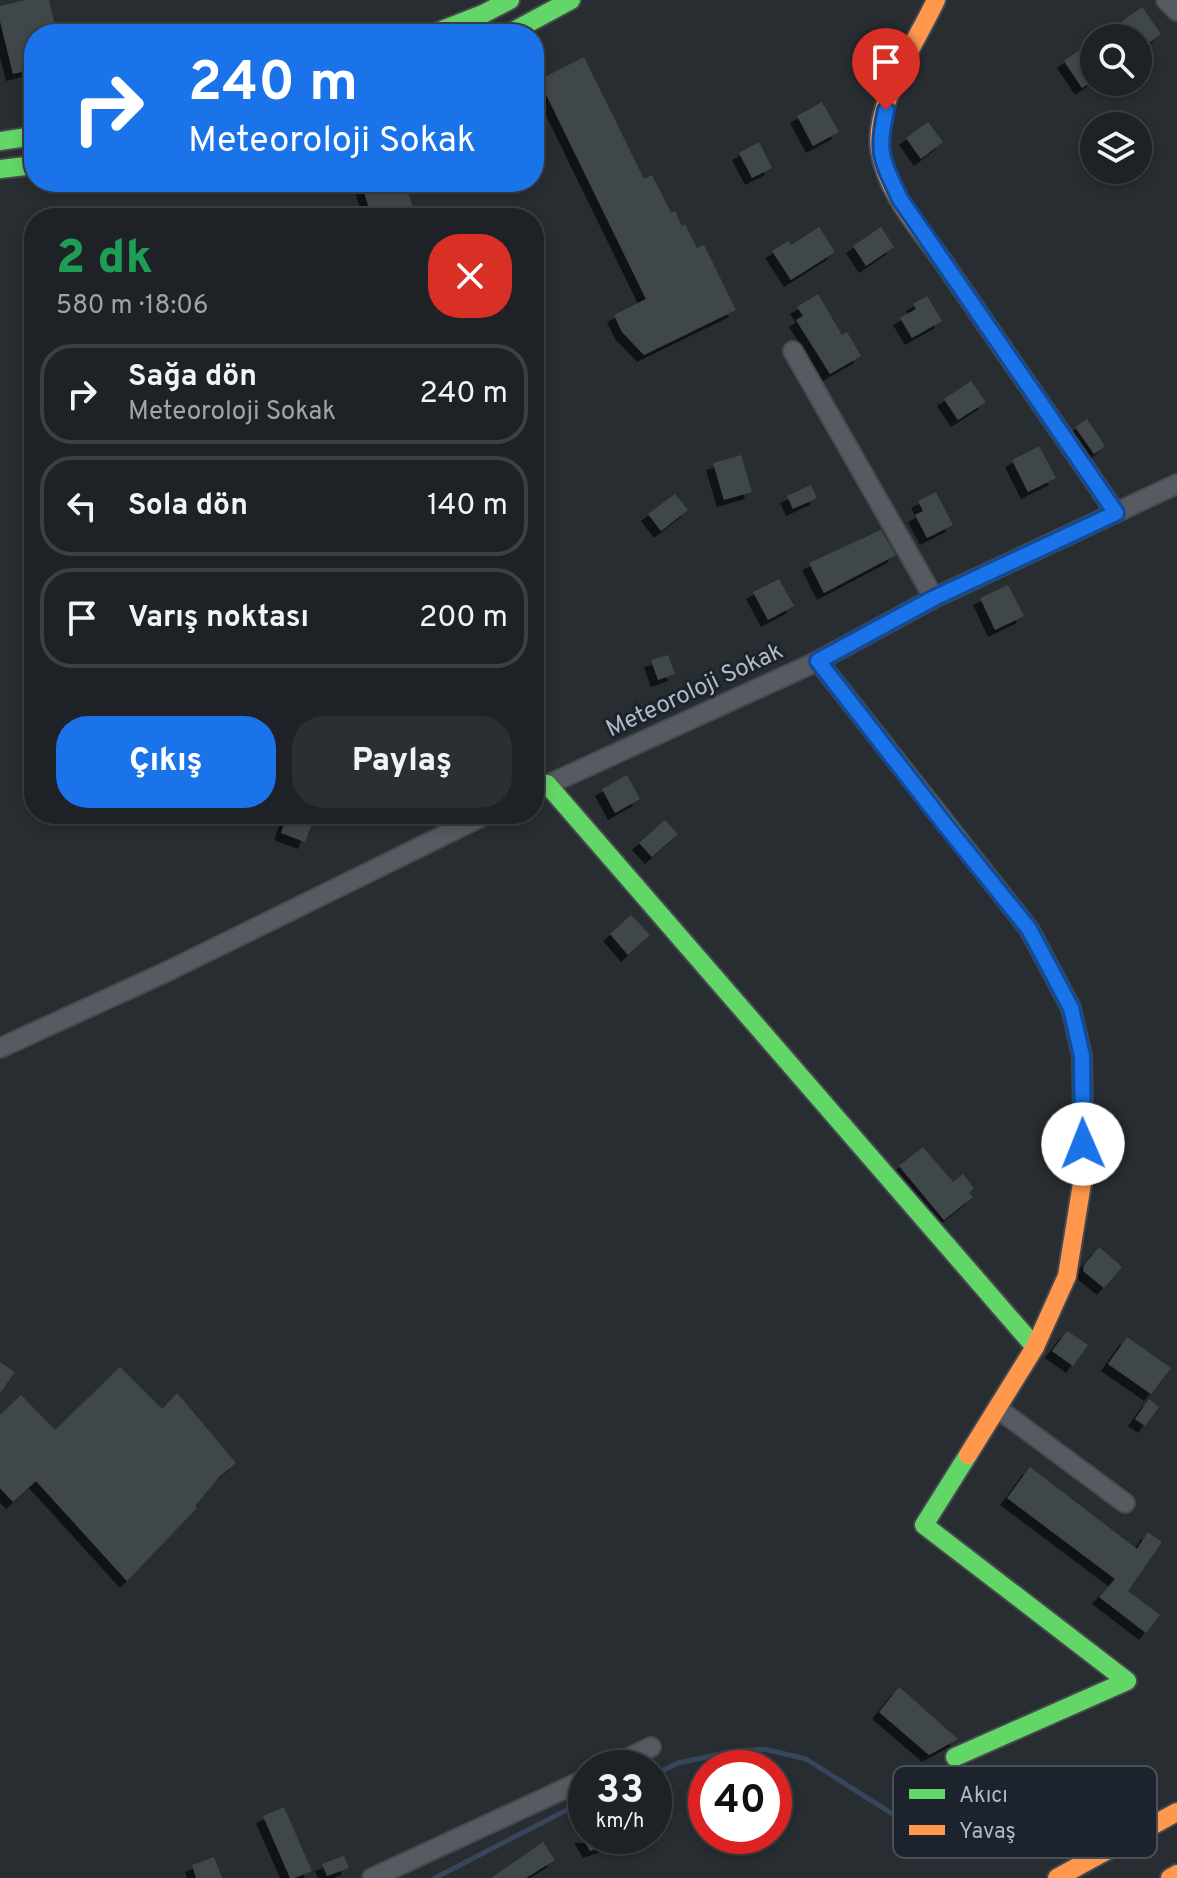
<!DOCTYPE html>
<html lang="tr">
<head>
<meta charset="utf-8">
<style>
	:root { --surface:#1e2226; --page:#2b2f32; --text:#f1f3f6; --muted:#a1a4a7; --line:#3c3f43; --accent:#1a73e8 }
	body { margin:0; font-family:Overpass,sans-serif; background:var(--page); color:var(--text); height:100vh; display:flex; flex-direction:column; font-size:30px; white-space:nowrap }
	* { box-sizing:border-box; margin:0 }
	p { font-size:26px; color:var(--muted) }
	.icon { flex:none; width:44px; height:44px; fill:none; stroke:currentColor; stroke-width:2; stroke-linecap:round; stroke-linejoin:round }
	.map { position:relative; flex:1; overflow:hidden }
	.panel { position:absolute; left:24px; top:208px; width:520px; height:616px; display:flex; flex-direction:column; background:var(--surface); border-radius:32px; box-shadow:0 4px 12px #0003,0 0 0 2px var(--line) }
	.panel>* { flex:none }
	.banner { position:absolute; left:24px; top:24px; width:520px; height:168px; border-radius:32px; box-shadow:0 4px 12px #0003,0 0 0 2px var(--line); background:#1a73e8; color:#fff; overflow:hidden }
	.buttons { position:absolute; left:1080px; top:24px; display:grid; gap:16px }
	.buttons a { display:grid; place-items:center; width:72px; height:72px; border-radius:50%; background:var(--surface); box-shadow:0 4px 12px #0003,0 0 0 2px var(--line); font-size:40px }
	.speed { position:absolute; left:568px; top:1750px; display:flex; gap:16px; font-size:40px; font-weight:700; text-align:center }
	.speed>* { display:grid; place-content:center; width:104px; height:104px; border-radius:50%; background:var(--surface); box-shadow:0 4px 12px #0003,0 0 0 2px var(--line); line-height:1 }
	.speed small { font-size:20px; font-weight:400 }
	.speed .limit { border:12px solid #d22; background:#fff; color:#111 }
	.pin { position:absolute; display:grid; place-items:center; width:68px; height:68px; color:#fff; margin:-82px -34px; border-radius:50% 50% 50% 0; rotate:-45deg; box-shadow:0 0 8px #0007 }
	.pin .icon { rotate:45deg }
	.me { position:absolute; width:88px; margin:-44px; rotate:359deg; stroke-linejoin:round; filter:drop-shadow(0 0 6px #0008) }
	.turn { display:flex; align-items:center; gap:28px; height:168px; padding:0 32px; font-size:36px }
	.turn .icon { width:104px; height:104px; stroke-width:2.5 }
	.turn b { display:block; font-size:56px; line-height:68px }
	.round { display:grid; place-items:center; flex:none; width:84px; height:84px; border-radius:32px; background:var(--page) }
	.summary { display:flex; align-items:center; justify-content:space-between; height:136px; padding:0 32px }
	h1 { font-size:48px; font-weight:800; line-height:60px; color:#1e9e55 }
	.action { display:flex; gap:16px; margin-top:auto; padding:16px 32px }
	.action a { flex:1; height:92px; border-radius:32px; background:var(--accent); color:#fff; font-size:32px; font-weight:800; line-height:92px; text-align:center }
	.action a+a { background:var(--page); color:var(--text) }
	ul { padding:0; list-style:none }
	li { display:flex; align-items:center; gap:24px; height:100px; margin:0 16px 12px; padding:0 16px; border:4px solid var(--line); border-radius:32px }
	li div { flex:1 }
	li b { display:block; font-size:30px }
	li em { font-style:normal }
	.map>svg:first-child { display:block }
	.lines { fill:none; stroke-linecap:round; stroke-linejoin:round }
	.stream { stroke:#38465b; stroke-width:5 }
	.building { fill:#41464b; filter:url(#shadow) }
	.street-casing { stroke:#46494d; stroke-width:22 }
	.fast-casing { stroke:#46494d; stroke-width:22 }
	.slow-casing { stroke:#46494d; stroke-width:22 }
	.street { stroke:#575a60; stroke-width:18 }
	.fast { stroke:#63d668; stroke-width:18 }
	.slow { stroke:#ff974d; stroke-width:18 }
	.route-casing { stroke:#114b97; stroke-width:20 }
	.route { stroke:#1a73e8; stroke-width:14 }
	.labels { text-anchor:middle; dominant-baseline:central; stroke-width:6; stroke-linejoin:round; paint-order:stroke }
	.street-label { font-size:24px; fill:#b1b9c4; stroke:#1c232c }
	.key { fill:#1c232c; stroke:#49505a; stroke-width:2 }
	.key-label { font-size:22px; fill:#b1b9c4 }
</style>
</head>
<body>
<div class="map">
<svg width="1177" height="1878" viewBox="0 0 1177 1878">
	<defs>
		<filter id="shadow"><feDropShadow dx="-7" dy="7" stdDeviation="0" flood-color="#0009"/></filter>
	</defs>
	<rect width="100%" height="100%" fill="#282d32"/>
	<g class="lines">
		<g class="stream">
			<polyline points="654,1775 678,1763 730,1752 764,1749 806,1759 924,1834"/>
			<polyline points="435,1878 586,1800"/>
		</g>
	</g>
	<g class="building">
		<polygon points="26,0 49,0 57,34 34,34 34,69 13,74 0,21 0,6"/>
		<polygon points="1142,7 1161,34 1138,51 1138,38 1121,38 1113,28"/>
		<polygon points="1094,40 1094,80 1082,88 1064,61"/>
		<polygon points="584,57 644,179 652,175 671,213 675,211 682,226 685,224 697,248 704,245 736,310 644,355 622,332 614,315 646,299 539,80"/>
		<polygon points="822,102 839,132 813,146 797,116"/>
		<polygon points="928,122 943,142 921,159 906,138"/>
		<polygon points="759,142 772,168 752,178 739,153"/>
		<polygon points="361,182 405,182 416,218 372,218"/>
		<polygon points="819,227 835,252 791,280 772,251 789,241 791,245"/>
		<polygon points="881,227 894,247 866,266 853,246"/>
		<polygon points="818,294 842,335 847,332 861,356 830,374 796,320 803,316 797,307"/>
		<polygon points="927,296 942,321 912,338 900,318 916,309 913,304"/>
		<polygon points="971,381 986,402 958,420 944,399"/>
		<polygon points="1087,419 1105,446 1094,454 1075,427"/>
		<polygon points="1039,446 1056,478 1028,492 1012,460"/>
		<polygon points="741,455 752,492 724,500 713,463"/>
		<polygon points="811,485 817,498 793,509 787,496"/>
		<polygon points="936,492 953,525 927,538 915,515 923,511 918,501"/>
		<polygon points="675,494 688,510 661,531 648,514"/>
		<polygon points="881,530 896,555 824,593 809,563"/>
		<polygon points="779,579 794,606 768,620 753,592"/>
		<polygon points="1008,585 1024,616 995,630 980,598"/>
		<polygon points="668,655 675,674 658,680 651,660"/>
		<polygon points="627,775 640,799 615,813 602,789"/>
		<polygon points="288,814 313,821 305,842 281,833"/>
		<polygon points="665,820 678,834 652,857 639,843"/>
		<polygon points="631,915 650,935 628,955 610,934"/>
		<polygon points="923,1147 953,1182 963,1174 974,1188 969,1193 973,1197 944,1220 899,1166"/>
		<polygon points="1099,1247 1122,1267 1104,1288 1083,1271 1084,1265"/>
		<polygon points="1067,1331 1088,1345 1073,1366 1052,1351"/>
		<polygon points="1127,1337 1171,1368 1151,1394 1108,1364"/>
		<polygon points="0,1362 15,1372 0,1393"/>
		<polygon points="120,1367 162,1409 177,1393 236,1463 219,1477 195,1506 197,1508 127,1581 36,1481 13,1502 0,1488 0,1415 21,1395 55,1430"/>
		<polygon points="1149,1399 1159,1407 1145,1426 1135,1419"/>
		<polygon points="1030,1467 1137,1549 1148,1532 1162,1542 1128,1591 1160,1615 1146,1633 1099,1597 1115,1579 1007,1498"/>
		<polygon points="899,1687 958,1739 929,1755 879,1712"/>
		<polygon points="284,1807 312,1871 294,1878 290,1878 263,1816"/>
		<polygon points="581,1836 627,1836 627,1838 590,1851"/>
		<polygon points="543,1842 555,1860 526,1878 491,1878"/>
		<polygon points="344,1856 349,1868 327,1876 322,1864"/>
		<polygon points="214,1857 222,1878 196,1878 192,1865"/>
	</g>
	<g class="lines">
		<defs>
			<g id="street">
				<polyline points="1166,0 1177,11"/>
				<polyline points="793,351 934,598"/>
				<polyline points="534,791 818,661 934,598 1177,484"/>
				<polyline points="0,1048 166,972 487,814"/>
				<polyline points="997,1408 1125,1503"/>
				<polyline points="608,1768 651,1747"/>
				<polyline points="372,1878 586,1779"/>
			</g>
			<g id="fast">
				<polyline points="432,34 483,14 510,0"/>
				<polyline points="508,34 571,0"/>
				<polyline points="0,141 34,136"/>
				<polyline points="0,169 34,165"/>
				<polyline points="944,263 1116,513"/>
				<polyline points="818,661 1029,929 1071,1008 1082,1056 1084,1171"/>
				<polyline points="547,784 1035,1347"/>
				<polyline points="955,1757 1127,1681 924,1525 968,1455"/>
			</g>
			<g id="slow">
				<path d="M936,0C917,41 873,104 880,150C886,192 921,230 944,263"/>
				<polyline points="968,1455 1035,1347 1067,1276 1084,1171"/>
				<polyline points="1057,1878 1177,1812"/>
				<polyline points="1170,1878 1177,1874"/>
			</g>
		</defs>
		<use href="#street" class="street-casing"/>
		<use href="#fast" class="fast-casing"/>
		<use href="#slow" class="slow-casing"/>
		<use href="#street" class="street"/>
		<use href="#fast" class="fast"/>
		<use href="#slow" class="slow"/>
	</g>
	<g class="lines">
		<defs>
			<path id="route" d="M886,110C876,154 882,160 900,199L1116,513L934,598L818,661L947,827L1029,929L1071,1008L1082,1056L1083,1144"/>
		</defs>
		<use href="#route" class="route-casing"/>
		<use href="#route" class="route"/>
	</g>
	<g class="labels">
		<g class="street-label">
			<text transform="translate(695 691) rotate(-25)">Meteoroloji Sokak</text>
		</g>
	</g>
	<rect x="893" y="1766" width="264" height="92" rx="12" class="key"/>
	<rect x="909" y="1789" width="36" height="10" fill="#63d668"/>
	<rect x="909" y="1825" width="36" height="10" fill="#ff974d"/>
	<g class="key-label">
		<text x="959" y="1802">Akıcı</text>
		<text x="959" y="1838">Yavaş</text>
	</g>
</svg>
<div class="buttons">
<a><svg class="icon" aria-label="search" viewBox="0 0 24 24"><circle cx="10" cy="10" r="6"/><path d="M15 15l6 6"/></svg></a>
<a><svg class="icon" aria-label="layers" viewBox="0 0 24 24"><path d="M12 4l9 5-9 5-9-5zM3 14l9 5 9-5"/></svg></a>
</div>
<div class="speed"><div>33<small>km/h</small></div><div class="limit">40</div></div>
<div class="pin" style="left:886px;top:110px;background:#d93025"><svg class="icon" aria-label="arrive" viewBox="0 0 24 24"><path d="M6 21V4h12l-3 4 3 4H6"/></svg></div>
<svg class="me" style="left:1083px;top:1144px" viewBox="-20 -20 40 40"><circle r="19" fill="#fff"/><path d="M0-13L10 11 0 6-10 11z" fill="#1a73e8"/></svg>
<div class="banner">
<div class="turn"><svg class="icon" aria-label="right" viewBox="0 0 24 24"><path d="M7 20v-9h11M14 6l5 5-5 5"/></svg><div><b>240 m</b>Meteoroloji Sokak</div></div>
</div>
<section class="panel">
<div class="summary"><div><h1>2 dk</h1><p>580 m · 18:06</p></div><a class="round" style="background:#d93025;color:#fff"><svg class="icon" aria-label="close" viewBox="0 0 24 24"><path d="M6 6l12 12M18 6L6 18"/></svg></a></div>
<ul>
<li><svg class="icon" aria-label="right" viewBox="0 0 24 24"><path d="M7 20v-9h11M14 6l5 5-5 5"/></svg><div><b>Sağa dön</b><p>Meteoroloji Sokak</p></div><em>240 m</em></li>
<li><svg class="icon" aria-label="left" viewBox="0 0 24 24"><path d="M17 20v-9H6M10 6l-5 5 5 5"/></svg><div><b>Sola dön</b></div><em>140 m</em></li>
<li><svg class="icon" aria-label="arrive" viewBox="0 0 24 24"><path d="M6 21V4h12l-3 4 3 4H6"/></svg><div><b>Varış noktası</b></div><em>200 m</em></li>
</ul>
<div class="action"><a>Çıkış</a><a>Paylaş</a></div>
</section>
</div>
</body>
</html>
